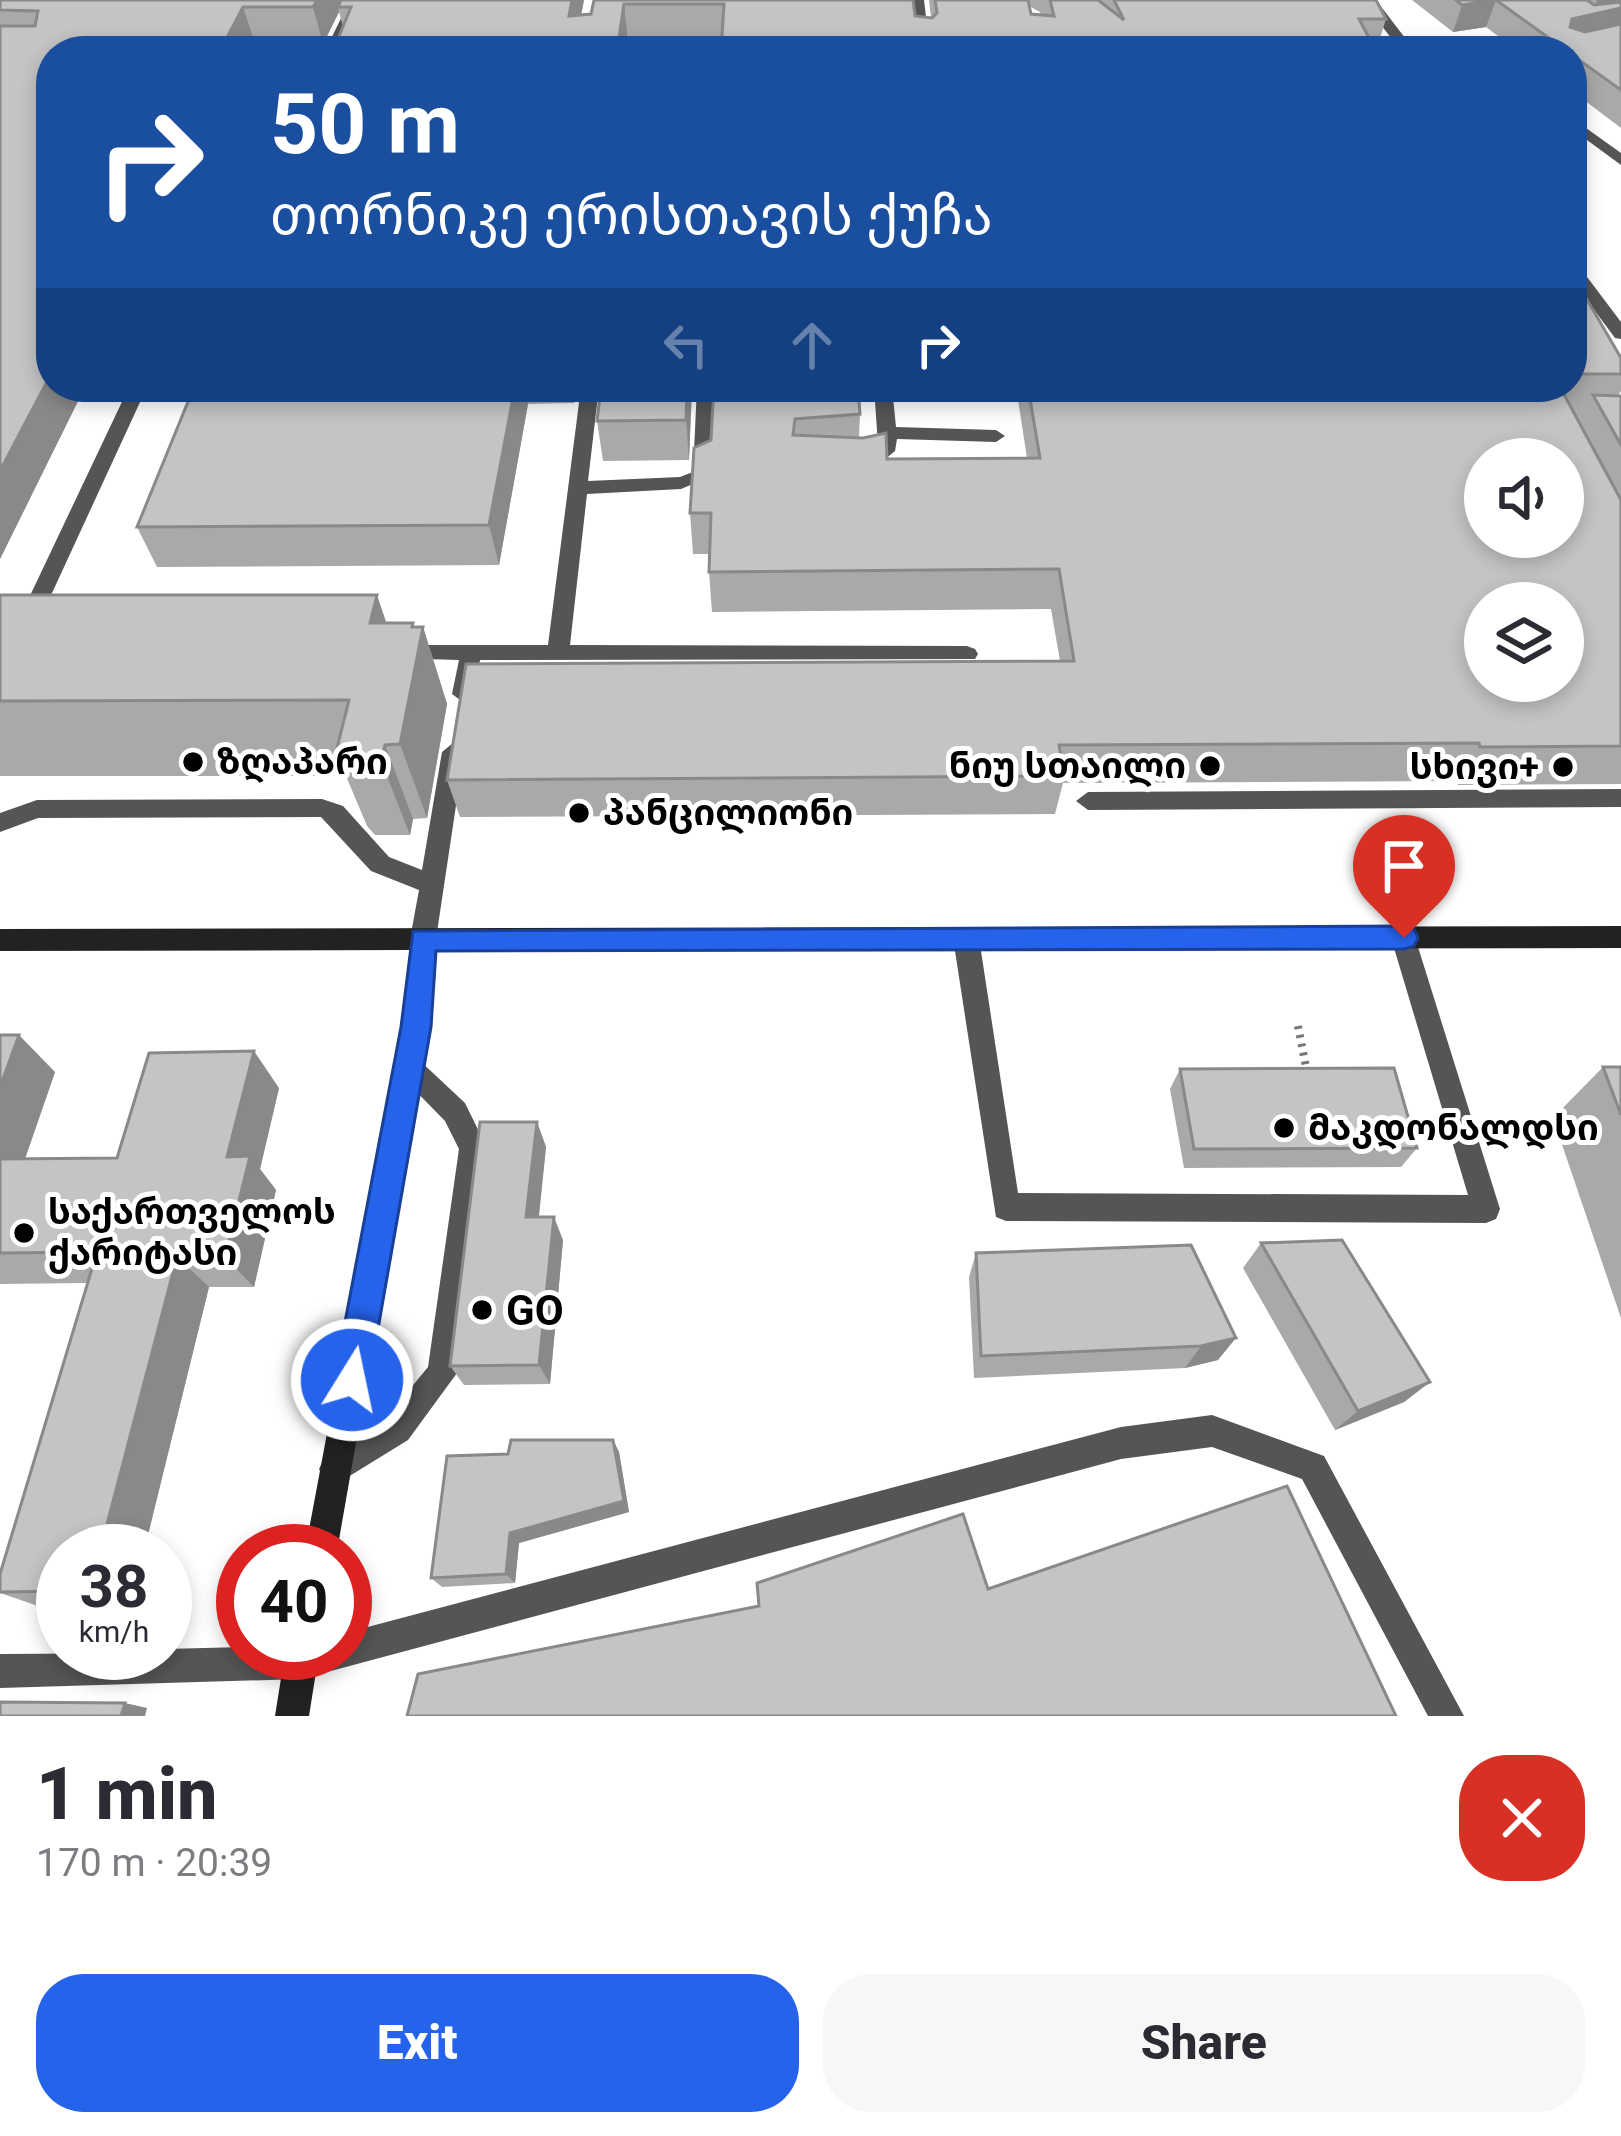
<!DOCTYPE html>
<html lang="en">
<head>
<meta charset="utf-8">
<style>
	:root { --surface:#fff; --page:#f7f7f7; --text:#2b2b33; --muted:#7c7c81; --accent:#2563eb }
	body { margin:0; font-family:Roboto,"Noto Sans Georgian",sans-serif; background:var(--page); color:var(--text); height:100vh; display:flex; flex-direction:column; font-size:45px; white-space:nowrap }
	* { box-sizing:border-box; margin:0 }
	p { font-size:39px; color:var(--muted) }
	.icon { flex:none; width:66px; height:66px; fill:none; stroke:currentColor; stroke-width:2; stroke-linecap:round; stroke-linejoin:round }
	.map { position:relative; height:1716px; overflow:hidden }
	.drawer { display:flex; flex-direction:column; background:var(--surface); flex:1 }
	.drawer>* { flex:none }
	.hud { position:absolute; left:36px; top:36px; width:1551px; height:366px; border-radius:48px; box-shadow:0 6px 18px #0003; background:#1a4fa0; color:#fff; overflow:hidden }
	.tools { position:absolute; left:1464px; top:438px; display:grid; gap:24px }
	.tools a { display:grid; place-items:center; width:120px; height:120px; border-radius:50%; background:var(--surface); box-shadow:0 6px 18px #0003; font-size:60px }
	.speed { position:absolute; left:36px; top:1524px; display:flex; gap:24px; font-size:60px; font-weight:700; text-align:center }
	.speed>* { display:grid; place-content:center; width:156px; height:156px; border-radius:50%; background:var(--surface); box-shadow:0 6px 18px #0003; line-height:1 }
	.speed small { font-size:30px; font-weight:400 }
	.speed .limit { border:18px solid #d22; background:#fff; color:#111 }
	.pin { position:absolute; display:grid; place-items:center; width:102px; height:102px; color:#fff; margin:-123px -51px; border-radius:50% 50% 50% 0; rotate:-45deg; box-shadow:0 0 12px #0007 }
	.pin .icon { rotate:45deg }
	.me { position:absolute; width:132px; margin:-66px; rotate:10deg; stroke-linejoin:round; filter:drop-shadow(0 0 9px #0008) }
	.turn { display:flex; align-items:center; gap:42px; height:252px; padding:0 36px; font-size:54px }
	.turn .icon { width:156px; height:156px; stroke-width:2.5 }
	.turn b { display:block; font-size:84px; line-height:102px }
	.lanes { display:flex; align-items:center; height:114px; padding:0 36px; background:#0003; justify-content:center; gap:60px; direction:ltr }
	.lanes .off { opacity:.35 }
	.round { display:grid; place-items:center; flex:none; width:126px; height:126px; border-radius:48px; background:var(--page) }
	.head { display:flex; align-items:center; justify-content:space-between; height:204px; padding:0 36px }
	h1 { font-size:72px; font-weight:800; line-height:90px }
	.primary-button { display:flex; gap:24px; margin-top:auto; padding:24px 36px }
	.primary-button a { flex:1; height:138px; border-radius:48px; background:var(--accent); color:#fff; font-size:48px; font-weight:800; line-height:138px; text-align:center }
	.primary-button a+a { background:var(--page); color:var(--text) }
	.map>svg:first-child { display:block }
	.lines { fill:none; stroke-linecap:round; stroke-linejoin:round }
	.path { stroke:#777; stroke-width:8; stroke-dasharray:3 6; stroke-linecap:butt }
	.lane { fill:#555; fill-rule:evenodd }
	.street { fill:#555; fill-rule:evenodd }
	.secondary { fill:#222; fill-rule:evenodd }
	.wall { fill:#a9a9a9; fill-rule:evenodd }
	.shaded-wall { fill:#898989 }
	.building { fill:#c4c4c4; stroke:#898989; stroke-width:3; fill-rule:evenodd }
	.route { fill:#2563eb; stroke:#184099; stroke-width:3 }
	.poi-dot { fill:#000; stroke:#fff; stroke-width:4.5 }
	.labels { text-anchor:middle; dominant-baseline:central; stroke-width:10; stroke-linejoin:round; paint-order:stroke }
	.poi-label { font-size:36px; font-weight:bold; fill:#000; stroke:#fff; text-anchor:start }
	.near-poi-label { font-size:42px; font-weight:bold; fill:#000; stroke:#fff; text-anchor:start }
</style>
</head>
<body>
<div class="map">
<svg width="1621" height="1716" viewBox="0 0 1621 1716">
	<rect width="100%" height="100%" fill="#fff"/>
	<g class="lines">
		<polyline class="path" points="1298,1026 1308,1077"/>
		<g class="lane">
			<polygon points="350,0 364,0 339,51 325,51"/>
			<polygon points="1572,118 1621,153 1621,165 1572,129"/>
			<polygon points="129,387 147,387 11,682 0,690 0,659"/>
			<polygon points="581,387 599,387 588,481 680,477 693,472 697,387 715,387 712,476 681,489 587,494 570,645 967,646 975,649 978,654 975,659 480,660 474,694 463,702 452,694 459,660 390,658 387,653 398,645 548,645"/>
			<polygon points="874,387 892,387 896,427 996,430 1005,436 996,442 897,439 895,451 869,472 855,472 855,464 878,445"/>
			<polygon points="453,743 464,752 436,939 432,946 423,950 414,946 410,939 419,890 371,871 321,817 38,818 0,832 0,813 37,800 322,799 343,806 389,857 422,870 442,752"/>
			<polygon points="1621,789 1621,807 1088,810 1076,801 1088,792"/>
			<polygon points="966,927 975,931 979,938 1018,1193 1468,1195 1391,938 1395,931 1404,927 1413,931 1500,1209 1496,1219 1486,1223 1006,1221 996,1217 953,938 957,931"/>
			<polygon points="409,1055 418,1059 465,1103 487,1148 457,1373 408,1440 335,1485 324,1480 319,1469 324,1458 386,1418 428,1367 459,1149 445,1121 400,1075 396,1067 400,1059"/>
			<polygon points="1212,1415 1324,1456 1464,1716 1428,1716 1302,1479 1212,1447 1121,1459 301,1679 0,1688 0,1654 165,1653 165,1649 243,1647 243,1653 345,1653 345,1633 1121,1427"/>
		</g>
		<g class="street">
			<polygon points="910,0 924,0 930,51 916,51"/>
			<polygon points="1362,0 1376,0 1415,51 1401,51"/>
			<polygon points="1572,264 1578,265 1621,322 1621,339 1615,338 1572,280"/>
		</g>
		<g class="secondary">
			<polygon points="1621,926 1621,948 435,950 429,1027 337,1551 305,1551 403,1027 410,950 0,951 0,929"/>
			<polygon points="285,1653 319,1653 309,1716 275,1716"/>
		</g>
	</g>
	<g class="wall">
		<path d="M0,0H584L581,15L591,14L594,0H913L915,16L931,17L929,0H1376L1386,19L1376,51L722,41L628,42L627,51H333L343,27L339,12L323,44H255L252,51H51L85,387L0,559ZM1029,6L1040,12L1041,15L1031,14Z"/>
		<polygon points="1412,0 1621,0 1621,128 1572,91 1572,51 1518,51 1486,27 1453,32"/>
		<polygon points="1572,274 1621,358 1621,391 1618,396 1621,396 1621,784 1458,785 1456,781 1063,783 1055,814 460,817 447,780 1060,661 1051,609 712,612 709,572 710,554 693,554 690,513 711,440 714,387 860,414 859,438 887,459 1027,458 1016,387 1572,387"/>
		<polygon points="194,387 577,387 574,403 528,404 499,565 157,567 137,527"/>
		<polygon points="599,387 692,387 689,460 603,461 597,421"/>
		<polygon points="0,595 386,623 423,627 447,704 427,818 413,819 410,835 375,835 367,826 346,776 0,776"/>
		<polygon points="0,1035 55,1072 25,1159 117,1158 279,1088 260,1169 276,1190 254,1287 209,1287 144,1551 63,1551 63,1607 41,1607 0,1593 0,1574 87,1283 0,1284"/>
		<polygon points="1603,1067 1621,1067 1621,1318 1553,1118"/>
		<polygon points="1180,1069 1417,1148 1401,1167 1184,1168 1170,1089"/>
		<polygon points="537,1122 546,1147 539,1217 563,1240 550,1384 464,1385 450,1366"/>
		<polygon points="1261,1243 1430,1382 1404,1402 1335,1430 1243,1268"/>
		<polygon points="1191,1245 1218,1360 1185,1368 974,1378 969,1277 976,1253"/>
		<polygon points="613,1440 619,1452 629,1512 519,1543 515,1583 442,1587 431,1578 508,1454"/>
	</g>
	<g class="shaded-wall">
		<polygon points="317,0 345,0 338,7 339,12 323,44 313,7"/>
		<polygon points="572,0 584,0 574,51 569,16"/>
		<polygon points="1496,0 1486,27 1453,32 1462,5"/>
		<polygon points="1597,0 1621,0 1621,30 1561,47 1572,19 1591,15"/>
		<polygon points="624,4 628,42 627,51 617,51"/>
		<polygon points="243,7 255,44 252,51 220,51"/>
		<polygon points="51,374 51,387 85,387 0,559 0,471"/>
		<polygon points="515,387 524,387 528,404 499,565 489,525"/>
		<polygon points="572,387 577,387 574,403"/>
		<polygon points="687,387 692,387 689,460 686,420"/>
		<polygon points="377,595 403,672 370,623"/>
		<polygon points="413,623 420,643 423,627 447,704 427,818 400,744"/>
		<polygon points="385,745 413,819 410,835 381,761"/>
		<polygon points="19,1035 55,1072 13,1193 0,1182 0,1087"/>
		<polygon points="254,1051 279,1088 260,1169 276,1190 254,1287 225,1257 227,1157"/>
		<polygon points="537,1122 546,1147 536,1240 526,1217"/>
		<polygon points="554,1217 563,1240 550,1384 539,1365"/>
		<polygon points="177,1257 209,1287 144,1551 100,1551"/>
		<polygon points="1236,1338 1218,1360 1185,1368 1201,1346"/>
		<polygon points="1430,1382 1404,1402 1335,1430 1358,1411"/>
		<polygon points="613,1440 619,1452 629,1512 519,1543 515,1583 506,1574 510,1533"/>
		<polygon points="125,1703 147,1708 145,1716 121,1716"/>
	</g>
	<g class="building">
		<polygon points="0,0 317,0 313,7 243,7 220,51 51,51 51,374 0,471 0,26 35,26 38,11 0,10"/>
		<polygon points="341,0 572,0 569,16 591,14 594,0 913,0 915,16 932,18 937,13 935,0 1028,0 1031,14 1054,16 1050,0 1098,0 1124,20 1114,0 1376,0 1386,19 1359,19 1376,51 721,51 724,4 624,4 617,51 333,51 351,7 338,7"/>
		<polygon points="1456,0 1495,0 1462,5"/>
		<polygon points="1496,0 1587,0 1594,5 1621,2 1621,8 1572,19 1570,27 1585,32 1621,24 1621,90 1572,55 1572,51 1567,51"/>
		<polygon points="1572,274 1621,358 1621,374 1582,374 1572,357"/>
		<polygon points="194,387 515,387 489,525 137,527"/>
		<polygon points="601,387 687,387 686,420 597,421"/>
		<path d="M714,387H858L860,414L795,419L793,435L863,438L886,433L887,459L1040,458L1028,387H1560L1621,500V746L1480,747L1479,743L1059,745L1064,776L447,780L466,664L1074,661L1059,569L709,572L711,513H690L694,448L711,440ZM1485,459H1563V537H1485ZM1485,603H1563V681H1485Z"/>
		<polygon points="1593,395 1621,396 1621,445"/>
		<polygon points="0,595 377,595 370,623 413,623 412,627 423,627 400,744 385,745 381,761 344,761 336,752 349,700 0,701"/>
		<polygon points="0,1035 19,1035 0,1087"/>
		<polygon points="254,1051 227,1157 250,1156 225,1257 177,1257 100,1551 63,1551 63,1591 0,1592 0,1574 97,1252 0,1253 0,1159 117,1158 149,1053"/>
		<polygon points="1603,1067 1621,1067 1621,1115"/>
		<polygon points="1394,1068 1417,1148 1194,1149 1180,1069"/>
		<polygon points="480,1122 537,1122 526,1217 554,1217 539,1365 450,1366"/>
		<polygon points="1342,1240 1430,1382 1358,1411 1261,1243"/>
		<polygon points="1191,1245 1236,1338 1201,1346 981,1356 976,1253"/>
		<polygon points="511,1440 613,1440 624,1501 510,1533 506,1574 431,1578 447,1456 508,1454"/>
		<polygon points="1287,1486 1396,1716 407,1716 418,1674 759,1606 757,1583 963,1514 988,1589"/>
		<polygon points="0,1702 125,1703 121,1716 0,1716"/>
	</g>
	<polygon class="route" points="1404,926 1414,929 1418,938 1414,946 1404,949 436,951 431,1027 369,1380 364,1392 352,1397 339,1392 334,1380 401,1027 413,931"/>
	<g class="poi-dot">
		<circle cx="193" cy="762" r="12"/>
		<circle cx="1210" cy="766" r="12"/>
		<circle cx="1563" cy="767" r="12"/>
		<circle cx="579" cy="813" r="12"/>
		<circle cx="1284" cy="1128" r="12"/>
		<circle cx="24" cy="1233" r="12"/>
		<circle cx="482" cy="1310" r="12"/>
	</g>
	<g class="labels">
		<g class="poi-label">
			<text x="217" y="762">ზღაპარი</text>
			<text x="1186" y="766" text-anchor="end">ნიუ სთაილი</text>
			<text x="1539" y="767" text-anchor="end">სხივი+</text>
			<text x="603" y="813">პანცილიონი</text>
			<text x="1308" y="1128">მაკდონალდსი</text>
			<text x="48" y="1212">საქართველოს<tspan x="48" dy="41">ქარიტასი</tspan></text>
		</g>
		<g class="near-poi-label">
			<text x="506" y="1310">GO</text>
		</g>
	</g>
</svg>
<div class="tools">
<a><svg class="icon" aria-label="sound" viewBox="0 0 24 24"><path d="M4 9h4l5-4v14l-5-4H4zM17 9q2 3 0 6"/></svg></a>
<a><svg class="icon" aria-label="layers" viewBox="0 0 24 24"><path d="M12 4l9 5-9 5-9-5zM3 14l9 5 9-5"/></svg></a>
</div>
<div class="speed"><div>38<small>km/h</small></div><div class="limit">40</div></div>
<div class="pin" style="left:1404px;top:938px;background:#d93025"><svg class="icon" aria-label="arrive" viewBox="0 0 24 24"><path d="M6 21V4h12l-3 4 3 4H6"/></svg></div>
<svg class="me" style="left:352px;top:1380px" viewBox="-20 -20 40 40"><circle r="17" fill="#2563eb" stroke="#fff" stroke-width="3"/><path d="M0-11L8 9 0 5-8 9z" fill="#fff"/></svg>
<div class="hud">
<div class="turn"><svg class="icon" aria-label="right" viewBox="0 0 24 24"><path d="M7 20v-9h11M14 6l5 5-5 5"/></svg><div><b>50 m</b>თორნიკე ერისთავის ქუჩა</div></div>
<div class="lanes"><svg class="icon off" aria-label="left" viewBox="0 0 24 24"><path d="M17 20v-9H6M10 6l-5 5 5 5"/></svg><svg class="icon off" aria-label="ahead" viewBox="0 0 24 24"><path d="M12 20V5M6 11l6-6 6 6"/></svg><svg class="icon" aria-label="right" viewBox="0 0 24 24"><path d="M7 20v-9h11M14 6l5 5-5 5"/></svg></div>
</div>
</div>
<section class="drawer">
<div class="head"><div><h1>1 min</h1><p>170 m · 20:39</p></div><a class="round" style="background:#d93025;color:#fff"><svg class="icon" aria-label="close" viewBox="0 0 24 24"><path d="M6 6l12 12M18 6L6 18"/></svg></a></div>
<div class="primary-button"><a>Exit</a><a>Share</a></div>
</section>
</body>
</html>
